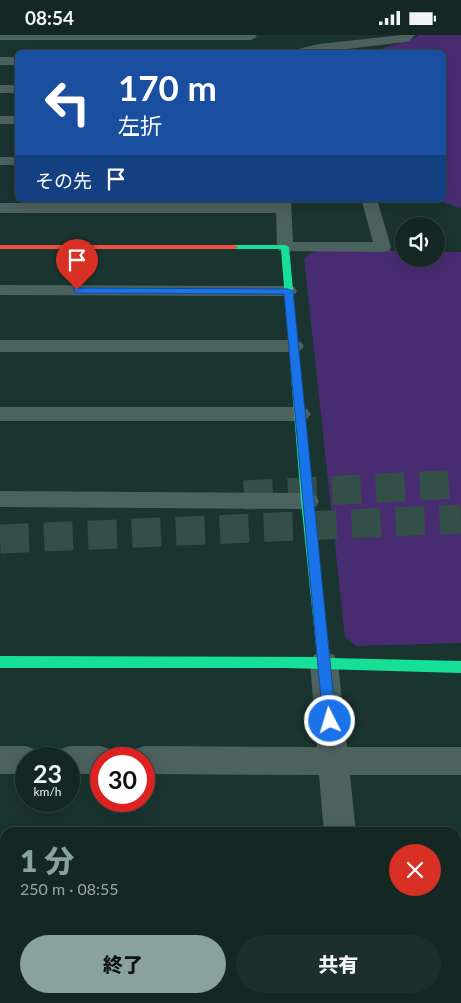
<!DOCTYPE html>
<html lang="ja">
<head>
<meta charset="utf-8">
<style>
	:root { --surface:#142723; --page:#1d2f2b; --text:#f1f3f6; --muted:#9da5a6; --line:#334441; --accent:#8aa29d }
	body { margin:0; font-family:Lato,"Noto Sans JP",sans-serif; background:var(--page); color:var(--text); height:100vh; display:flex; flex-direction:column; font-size:19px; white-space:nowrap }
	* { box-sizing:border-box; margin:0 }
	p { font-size:16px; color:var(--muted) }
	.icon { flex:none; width:28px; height:28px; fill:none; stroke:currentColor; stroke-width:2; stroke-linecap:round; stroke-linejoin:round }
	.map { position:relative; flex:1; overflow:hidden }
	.drawer { position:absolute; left:0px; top:792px; width:461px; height:176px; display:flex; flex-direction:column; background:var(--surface); border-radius:15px 15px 0 0; box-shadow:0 5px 20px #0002,0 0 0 1px var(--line) }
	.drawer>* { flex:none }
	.hud { position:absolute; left:15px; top:15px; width:431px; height:152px; border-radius:8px; box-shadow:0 5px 20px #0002,0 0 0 1px var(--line); background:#1a4fa0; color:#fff; overflow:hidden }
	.controls { position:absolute; left:395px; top:182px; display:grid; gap:10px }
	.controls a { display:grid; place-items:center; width:50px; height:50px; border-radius:50%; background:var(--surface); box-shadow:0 5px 20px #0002,0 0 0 1px var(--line); font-size:25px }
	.speed { position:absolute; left:15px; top:712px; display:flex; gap:10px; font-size:25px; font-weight:700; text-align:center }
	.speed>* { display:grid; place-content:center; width:65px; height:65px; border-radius:50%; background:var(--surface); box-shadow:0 5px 20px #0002,0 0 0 1px var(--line); line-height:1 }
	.speed small { font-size:12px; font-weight:400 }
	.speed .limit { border:8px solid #d22; background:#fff; color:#111 }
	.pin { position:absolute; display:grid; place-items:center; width:42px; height:42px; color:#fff; margin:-51px -21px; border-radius:50% 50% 50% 0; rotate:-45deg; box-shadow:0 0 5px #0007 }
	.pin .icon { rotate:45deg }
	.me { position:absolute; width:55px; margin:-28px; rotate:355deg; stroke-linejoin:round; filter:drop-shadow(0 0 4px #0008) }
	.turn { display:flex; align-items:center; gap:18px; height:105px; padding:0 20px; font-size:22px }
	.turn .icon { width:65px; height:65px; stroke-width:2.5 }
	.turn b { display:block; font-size:35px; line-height:42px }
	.then { display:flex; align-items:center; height:48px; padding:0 20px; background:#0003; gap:10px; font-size:19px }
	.round { display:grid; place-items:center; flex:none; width:52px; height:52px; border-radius:26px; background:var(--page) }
	.headline { display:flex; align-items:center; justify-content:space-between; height:85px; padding:0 20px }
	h1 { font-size:30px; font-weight:800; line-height:38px; color:var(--accent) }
	.button { display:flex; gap:10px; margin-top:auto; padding:10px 20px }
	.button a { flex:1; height:58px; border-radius:30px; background:var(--accent); color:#111; font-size:20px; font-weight:800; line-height:58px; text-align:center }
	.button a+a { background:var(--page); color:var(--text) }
	.status { display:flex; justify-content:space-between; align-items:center; height:35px; padding:0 25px; background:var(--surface); direction:ltr }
	.status svg { height:14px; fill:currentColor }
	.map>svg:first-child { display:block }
	.green { fill:#482c72 }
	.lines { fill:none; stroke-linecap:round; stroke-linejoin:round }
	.highway-tunnel { stroke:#344e48; stroke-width:29; stroke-dasharray:29 15; stroke-linecap:butt }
	.street { fill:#4c625e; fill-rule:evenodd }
	.fast { fill:#16e098; fill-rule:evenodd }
	.jam { fill:#f24e42; fill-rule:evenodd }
	.route { fill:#1a73e8; stroke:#114b97 }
</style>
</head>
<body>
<div class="status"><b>08:54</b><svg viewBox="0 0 49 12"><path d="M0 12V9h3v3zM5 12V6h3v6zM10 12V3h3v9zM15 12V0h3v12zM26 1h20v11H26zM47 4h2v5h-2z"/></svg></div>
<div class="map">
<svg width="461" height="968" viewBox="0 0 461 968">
	<rect width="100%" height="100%" fill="#1a342f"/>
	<g class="green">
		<polygon points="420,0 461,0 461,173 436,165 444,165 444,18 368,18 415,3"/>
		<polygon points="316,215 404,216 404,224 436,224 436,217 461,217 461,608 356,611 345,602 304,223"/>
	</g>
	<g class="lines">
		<g class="highway-tunnel">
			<polyline points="244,460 461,449"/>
			<polyline points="0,504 461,484"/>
		</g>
		<g class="street">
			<polygon points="0,0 255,0 257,2 251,5 0,5"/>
			<polygon points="402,0 415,0 409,6 405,7 315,18 292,18 294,15 319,9"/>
			<rect x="0" y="22" width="18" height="8"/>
			<rect x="0" y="50" width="18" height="8"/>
			<rect x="0" y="81" width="18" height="8"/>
			<rect x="0" y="122" width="18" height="8"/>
			<polygon points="275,165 291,165 293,207 373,207 362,167 364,165 381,165 378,168 391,212 389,216 383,217 279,216 277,212 276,178 0,178 0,168 275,168"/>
			<polygon points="0,250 288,251 294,252 297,256 294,260 288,261 0,260"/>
			<polygon points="0,305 294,305 301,307 304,311 301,315 294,317 0,317"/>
			<polygon points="0,372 300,372 307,374 311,379 307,384 300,386 0,386"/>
			<polygon points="0,456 307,458 315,460 319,466 315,472 307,474 0,472"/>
			<polygon points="324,616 334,620 338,628 347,712 461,712 461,740 350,740 356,798 324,798 319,740 144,739 144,724 130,724 133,715 144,711 317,712 310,628 314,620"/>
			<polygon points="0,711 26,711 37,715 40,724 26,724 26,739 0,739"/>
			<polygon points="69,711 101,711 112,715 115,724 101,724 101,739 69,739 69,724 55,724 58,715"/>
			<rect x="456" y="886" width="5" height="34"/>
			<rect x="0" y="888" width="5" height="34"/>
			<polygon points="337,964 373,964 374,968 338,968"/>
		</g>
		<polygon class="fast" points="231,210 285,210 289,212 313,466 330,623 461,626 461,638 286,633 0,633 0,621 317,622 301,466 281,214 234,214 230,212"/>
		<polygon class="jam" points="0,210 234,210 238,212 234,214 0,214"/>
	</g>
	<polygon class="route" points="74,253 288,254 293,256 336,686 334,691 330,692 325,691 323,686 284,259 77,258 74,257"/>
</svg>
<div class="controls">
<a><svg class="icon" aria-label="sound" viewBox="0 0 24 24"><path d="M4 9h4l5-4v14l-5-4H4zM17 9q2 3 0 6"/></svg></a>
</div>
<div class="speed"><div>23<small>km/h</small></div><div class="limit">30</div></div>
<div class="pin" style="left:77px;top:255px;background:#d93025"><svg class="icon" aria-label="arrive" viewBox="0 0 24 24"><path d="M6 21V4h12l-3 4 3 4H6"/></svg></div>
<svg class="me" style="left:330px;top:686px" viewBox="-20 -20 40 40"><circle r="17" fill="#1a73e8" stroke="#fff" stroke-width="3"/><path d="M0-11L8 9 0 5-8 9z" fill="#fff"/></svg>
<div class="hud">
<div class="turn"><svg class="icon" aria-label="left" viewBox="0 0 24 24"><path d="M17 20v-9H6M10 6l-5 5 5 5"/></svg><div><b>170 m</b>左折</div></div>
<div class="then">その先<svg class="icon" aria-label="arrive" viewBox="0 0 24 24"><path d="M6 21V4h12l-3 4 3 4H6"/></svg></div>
</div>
<section class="drawer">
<div class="headline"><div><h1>1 分</h1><p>250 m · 08:55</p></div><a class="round" style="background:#d93025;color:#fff"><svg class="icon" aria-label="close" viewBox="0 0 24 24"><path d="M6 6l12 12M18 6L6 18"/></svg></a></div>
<div class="button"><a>終了</a><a>共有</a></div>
</section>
</div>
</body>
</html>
